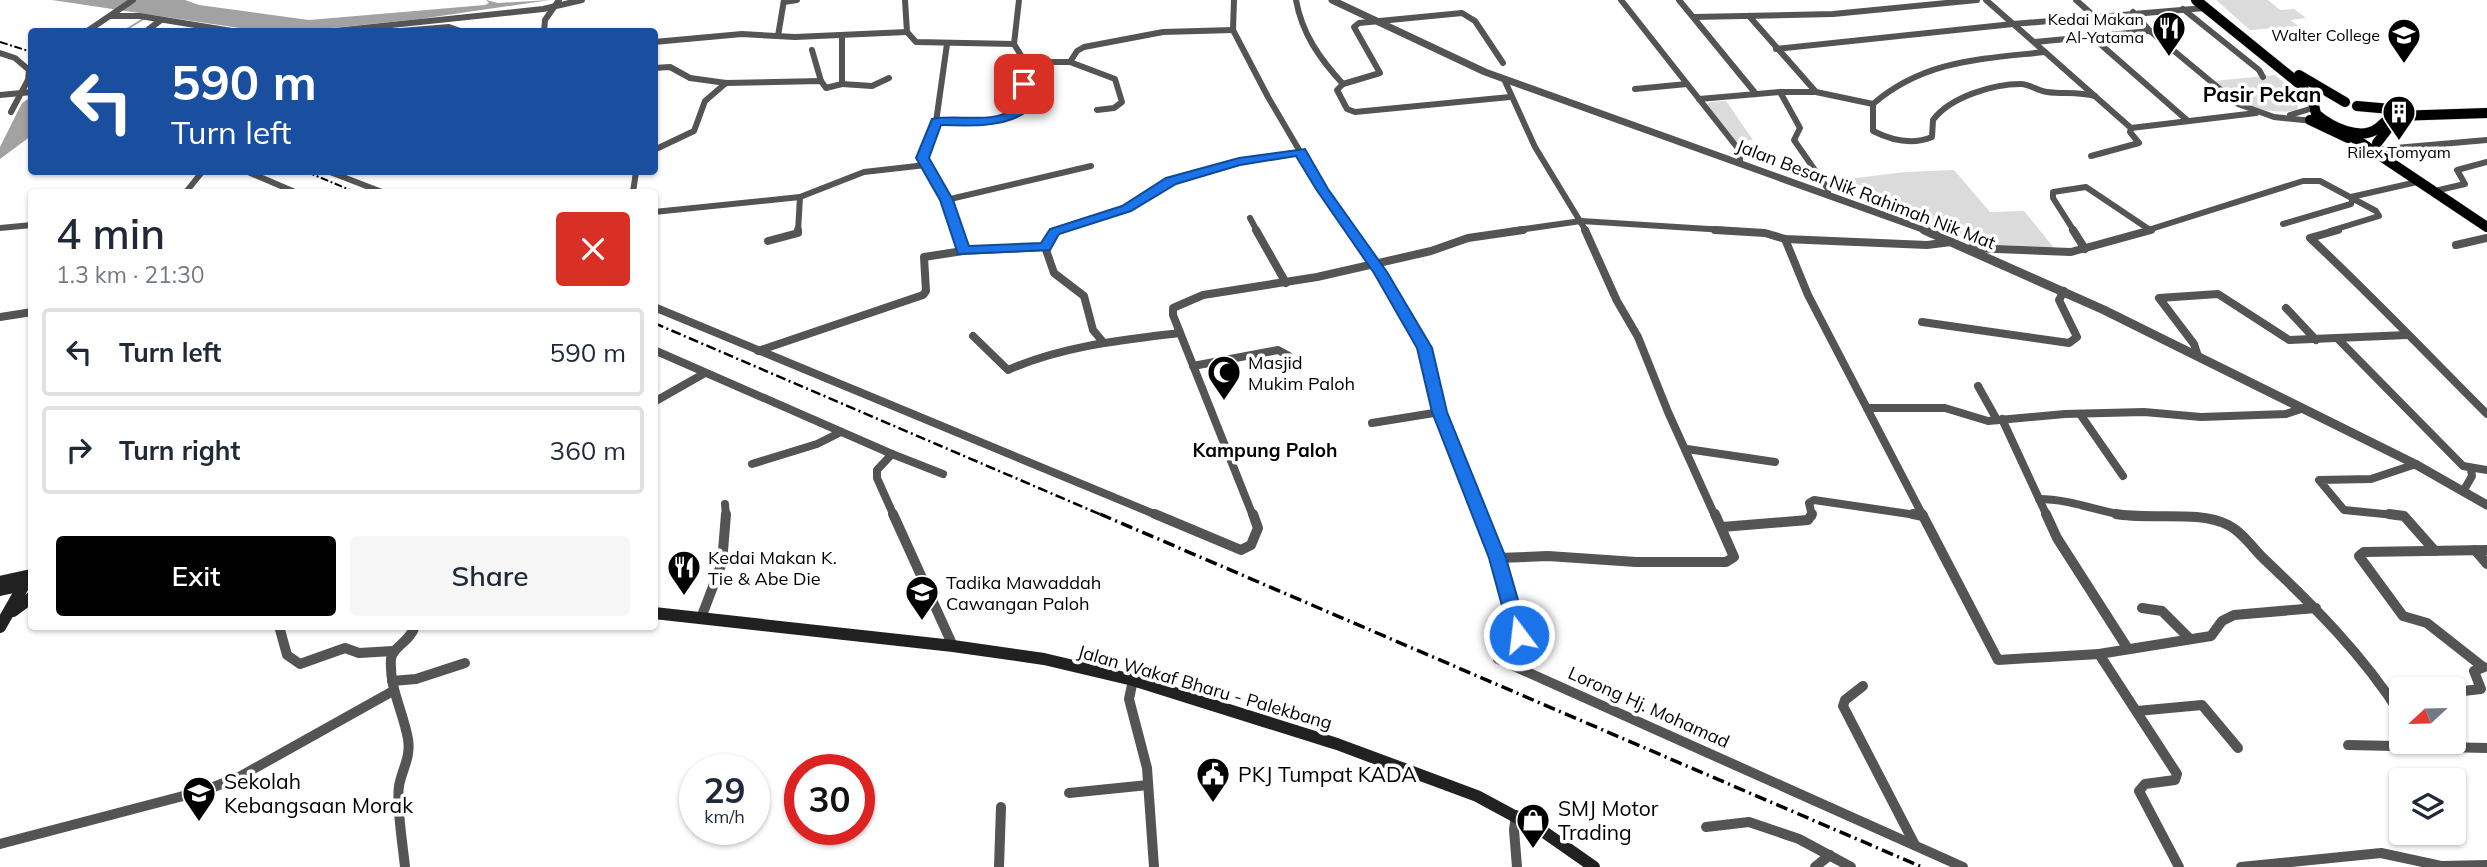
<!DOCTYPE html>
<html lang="en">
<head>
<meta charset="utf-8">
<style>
	:root { --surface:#fff; --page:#f6f6f7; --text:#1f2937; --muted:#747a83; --line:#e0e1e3; --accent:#000 }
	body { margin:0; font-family:Mulish,sans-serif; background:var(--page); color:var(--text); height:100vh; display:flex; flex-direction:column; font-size:26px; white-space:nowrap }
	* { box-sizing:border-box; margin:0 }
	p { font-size:23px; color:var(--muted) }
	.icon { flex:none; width:38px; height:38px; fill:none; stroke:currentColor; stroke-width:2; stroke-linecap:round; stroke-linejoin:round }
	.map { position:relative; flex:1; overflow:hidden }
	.panel { position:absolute; left:28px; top:189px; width:630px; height:441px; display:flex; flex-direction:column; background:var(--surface); border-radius:7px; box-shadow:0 2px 5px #0004 }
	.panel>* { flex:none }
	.top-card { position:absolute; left:28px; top:28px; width:630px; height:147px; border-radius:7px; box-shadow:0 2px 5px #0004; background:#1a4fa0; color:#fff; overflow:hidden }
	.needle { width:46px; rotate:248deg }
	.fabs { position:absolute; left:2389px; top:677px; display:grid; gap:14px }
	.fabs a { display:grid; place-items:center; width:77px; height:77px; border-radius:7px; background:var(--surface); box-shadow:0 2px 5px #0004; font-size:35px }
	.speed { position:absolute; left:679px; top:754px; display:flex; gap:14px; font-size:35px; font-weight:700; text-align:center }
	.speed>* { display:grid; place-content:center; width:91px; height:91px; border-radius:50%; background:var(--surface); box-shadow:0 2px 5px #0004; line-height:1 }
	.speed small { font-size:18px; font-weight:400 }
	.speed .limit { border:10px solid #d22; background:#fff; color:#111 }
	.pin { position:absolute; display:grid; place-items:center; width:60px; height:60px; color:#fff; margin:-30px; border-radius:14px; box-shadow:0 4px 10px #0006 }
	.me { position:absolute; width:77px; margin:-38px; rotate:345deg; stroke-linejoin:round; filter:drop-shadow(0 0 5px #0008) }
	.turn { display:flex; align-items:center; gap:24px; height:147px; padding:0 28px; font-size:32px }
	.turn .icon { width:91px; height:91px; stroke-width:2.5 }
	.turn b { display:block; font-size:49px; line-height:60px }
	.round { display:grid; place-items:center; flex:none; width:74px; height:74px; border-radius:7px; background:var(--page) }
	.overview { display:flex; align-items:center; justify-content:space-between; height:119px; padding:0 28px }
	h1 { font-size:42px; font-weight:600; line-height:52px }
	.primary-button { display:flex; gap:14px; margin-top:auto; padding:14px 28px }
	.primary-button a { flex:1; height:80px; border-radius:7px; background:var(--accent); color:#fff; font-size:28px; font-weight:600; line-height:80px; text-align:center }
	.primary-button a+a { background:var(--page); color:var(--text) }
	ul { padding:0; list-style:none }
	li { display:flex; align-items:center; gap:21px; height:88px; margin:0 14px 10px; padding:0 14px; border:4px solid var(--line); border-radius:7px }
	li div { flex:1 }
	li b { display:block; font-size:26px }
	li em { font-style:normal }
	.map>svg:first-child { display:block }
	.green { fill:#dbdbdb }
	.water { fill:#a2a2a2 }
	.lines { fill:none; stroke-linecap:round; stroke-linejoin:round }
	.stream { stroke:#a2a2a2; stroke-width:2 }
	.primary-casing { stroke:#dbdbdb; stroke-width:11 }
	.trunk-casing { stroke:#dbdbdb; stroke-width:11 }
	.minor-far2 { stroke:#545454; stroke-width:6 }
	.minor-far1 { stroke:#545454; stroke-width:8 }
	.minor { stroke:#545454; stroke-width:10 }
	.tertiary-far1 { stroke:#545454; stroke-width:7 }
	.tertiary { stroke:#545454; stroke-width:9 }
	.secondary { stroke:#212121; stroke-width:12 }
	.primary { stroke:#000; stroke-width:10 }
	.trunk { stroke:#000; stroke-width:10 }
	.rail-far2 { stroke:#000; stroke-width:2; stroke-dasharray:8 2.5 2 2.5; stroke-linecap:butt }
	.rail-far1 { stroke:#000; stroke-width:2.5; stroke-dasharray:10 3.5 2 3.5; stroke-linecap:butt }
	.rail { stroke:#000; stroke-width:3.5; stroke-dasharray:12 4.5 2 4.5; stroke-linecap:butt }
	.route { fill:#1a73e8; stroke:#114b97; stroke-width:2 }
	.labels { text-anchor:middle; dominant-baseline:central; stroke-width:7; stroke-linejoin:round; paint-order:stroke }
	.far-poi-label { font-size:16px; fill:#000; stroke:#fff; text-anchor:end }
	.street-label { font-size:18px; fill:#000; stroke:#fff }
	.poi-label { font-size:18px; fill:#000; stroke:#fff; text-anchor:start }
	.neighbourhood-label { font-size:19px; font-weight:bold; fill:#000; stroke:#fff }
	.far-district-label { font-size:21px; font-weight:bold; fill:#000; stroke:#fff }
	.near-poi-label { font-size:21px; fill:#000; stroke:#fff; text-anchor:start }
</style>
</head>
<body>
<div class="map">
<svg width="2487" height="867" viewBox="0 0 2487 867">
	<rect width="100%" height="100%" fill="#fff"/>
	<g class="green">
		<polygon points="2216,0 2268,0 2280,10 2294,9 2306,18 2290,20 2299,26 2250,30"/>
		<path d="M2275,75C2286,85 2302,94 2297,111C2257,114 2243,105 2214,81Z"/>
		<polygon points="1726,101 1753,140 1736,141 1707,105 1710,102"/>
		<polygon points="1954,170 1990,212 2024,211 2054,248 1969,243 1873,206 1847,179 1905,172"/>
	</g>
	<g class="water">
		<polygon points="52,0 185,0 199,5 309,20 485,5 489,3 486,0 498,3 550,0 420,19 293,32 253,30"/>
		<polygon points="31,97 31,136 0,159 0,147 22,103"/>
	</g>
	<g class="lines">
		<polyline class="stream" points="122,32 145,18"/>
		<defs>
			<g id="primary">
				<polyline points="2310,120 2348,138"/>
				<polyline points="2342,130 2487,227"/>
			</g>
			<g id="trunk">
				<path d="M2196,0L2302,86L2314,105L2316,114C2330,126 2360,142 2378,128C2385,122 2387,119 2396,116L2487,113"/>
				<polyline points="2299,75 2345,102"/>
				<polyline points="2357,106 2402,110"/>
				<polyline points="2377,143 2390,126"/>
			</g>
		</defs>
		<use href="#primary" class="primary-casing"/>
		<use href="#trunk" class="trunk-casing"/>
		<g class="minor-far2">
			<polyline points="905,0 907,32 916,42 1014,44 1025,62 1070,62 1077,51 1084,47 1163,32 1233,30"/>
			<polyline points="1234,0 1233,30 1268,97 1322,189 1352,231"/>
			<path d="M1296,0C1302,34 1320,59 1343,84"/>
			<polyline points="1621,0 1740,151 1740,163"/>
			<polyline points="1679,0 1756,94"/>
			<polyline points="1986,0 2131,128 2130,132 2139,143 2091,156"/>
			<polyline points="2076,0 2094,16"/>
			<polyline points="784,2 797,0"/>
			<polyline points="2183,9 2259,70 2263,77"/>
			<polyline points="2133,12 2150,31 2238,104 2274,117 2313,121"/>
			<polyline points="111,16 140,16 238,32"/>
			<polyline points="1749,16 1816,92 1873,104"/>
			<polyline points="1694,17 1833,14 1977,0"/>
			<polyline points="86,32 133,0"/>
			<polyline points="145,32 161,20"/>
			<polyline points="325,32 543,9 582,0"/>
			<polyline points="389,32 449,27 463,32"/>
			<polyline points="544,32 545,20 559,0"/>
			<polyline points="778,36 784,0"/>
			<polyline points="2091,36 2188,121"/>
			<polyline points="654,42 742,34 795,37 907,32"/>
			<polyline points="2035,42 2150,31"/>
			<polyline points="947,44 936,122 922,159 946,200 956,231"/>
			<polyline points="1014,44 1019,0"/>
			<polyline points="1776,49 2013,24 2205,8"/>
			<polyline points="812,50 821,81"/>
			<path d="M2045,52C1981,59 1924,60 1873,104V131C1891,140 1913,145 1932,137L1933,120C1950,97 1993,84 2021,84C2030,84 2037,91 2047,92C2063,94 2079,92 2095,96"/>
			<polyline points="0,53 15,58 29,70 28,80 11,112"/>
			<polyline points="1070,62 1115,79 1122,102 1114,108 1097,110"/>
			<polyline points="1503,63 1475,21 1462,13 1359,23 1354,27 1380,73 1343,84 1337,90 1347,109 1355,112 1510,97"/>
			<polyline points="654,68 670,67 690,78 726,83 821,81 826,88 842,84 842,35"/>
			<polyline points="1504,79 1535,147 1586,231"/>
			<polyline points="842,84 872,86 889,78"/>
			<polyline points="1635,89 1687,84"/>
			<polyline points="1780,92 1800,128 1794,140 1828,189 1828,195"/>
			<polyline points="0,95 32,92"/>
			<polyline points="1699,99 1780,92 1816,92"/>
			<polyline points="2290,115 2313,108"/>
			<path d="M936,122C963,122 1002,127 1023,107L1025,62"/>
			<polyline points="2131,128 2256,113"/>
			<polyline points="2384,149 2487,140"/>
			<polyline points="654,150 694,131 705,101 726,83"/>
			<polyline points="248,172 295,192"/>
			<polyline points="330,172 382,192"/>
			<polyline points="2439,190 2465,184 2457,170 2487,162"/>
			<polyline points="186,192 202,172"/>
			<polyline points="633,192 636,172"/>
			<polyline points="2351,197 2417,182"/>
			<polyline points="946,200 1091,166"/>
			<polyline points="654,212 800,197"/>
			<polyline points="1250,218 1257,231"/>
			<polyline points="2283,224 2351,204 2353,198"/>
			<polyline points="0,228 32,225"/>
			<polyline points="798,231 800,197 864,172 926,165"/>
			<polyline points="1056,231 1128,208 1171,181 1239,162 1300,152"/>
			<polyline points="1511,231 1581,221 1741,231"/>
			<polyline points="2074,231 2053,198 2053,192 2086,187 2150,230"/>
			<polyline points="2145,231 2303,181 2320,181 2376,211 2379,216 2330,231"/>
		</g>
		<g class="minor-far1">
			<polyline points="1256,230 1286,283"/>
			<polyline points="1350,230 1380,272 1425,349 1441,416 1481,516"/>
			<polyline points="1585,230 1617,301 1638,337 1668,412 1715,516"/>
			<polyline points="1715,230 1765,233 1785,239 1927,245 1951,242"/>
			<polyline points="2073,230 2085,249"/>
			<path d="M2338,230L2310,238C2371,295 2428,355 2487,414"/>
			<polyline points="1785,239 1808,295 1923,516"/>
			<polyline points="768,241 798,233 798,230"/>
			<polyline points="2456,245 2487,238"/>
			<polyline points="1045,247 1054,232 1061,230"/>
			<polyline points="1971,248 2071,252 2151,230"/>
			<polyline points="963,251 1045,247 1054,273 1084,296 1093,330 1103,342"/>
			<polyline points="654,307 1159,516"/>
			<polyline points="2286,308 2316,340"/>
			<polyline points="0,317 32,312"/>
			<polyline points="1922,322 2069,343 2077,337 2059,300 2064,291"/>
			<path d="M973,336L1008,370C1062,346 1122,340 1180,333"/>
			<polyline points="2338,339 2463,466 2487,470"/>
			<polyline points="654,350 892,454 877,470 877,478 894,516"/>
			<polyline points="758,351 923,295 926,291 924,257 963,251 956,230"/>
			<polyline points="2198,356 2194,344 2159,298 2218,294 2289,340 2407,335"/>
			<polyline points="1193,366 1278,350 1289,356"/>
			<polyline points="1978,386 1997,420"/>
			<polyline points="654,402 705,373"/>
			<polyline points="1867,408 1945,408 1988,421 2065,414 2144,412 2201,417 2286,414 2301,409"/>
			<polyline points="2080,414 2123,476"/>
			<polyline points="2002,419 2047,516"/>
			<polyline points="1372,423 1440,412"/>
			<polyline points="1687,449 1775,462"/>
			<polyline points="892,454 943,474"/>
			<polyline points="752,464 817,444 841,432"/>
			<polyline points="2464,490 2472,476 2471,469"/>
			<path d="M2039,499C2069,499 2097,511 2127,516"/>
			<polyline points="725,504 726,516"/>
			<polyline points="1253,516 1173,315 1173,308 1203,295 1317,277 1431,251 1468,238 1523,230"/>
			<polyline points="1812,516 1809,503 1814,500 1923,516"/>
			<polyline points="2404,516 2344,510 2319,480 2371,479 2416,464"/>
		</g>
		<g class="minor">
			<polyline points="893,514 953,646"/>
			<polyline points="1155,514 1241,550 1251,545 1258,528 1253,514"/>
			<polyline points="1481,514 1498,558 1519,635 1517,643 1499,652 1498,659 1963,867"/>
			<polyline points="1913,514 1923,516"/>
			<polyline points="1922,514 1998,660 2099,654"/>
			<polyline points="2046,514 2057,538 2128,649"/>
			<path d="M2116,514C2149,520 2199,510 2228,525C2241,531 2253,548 2263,558C2313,605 2364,656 2401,715"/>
			<polyline points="2389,514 2404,516 2435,551"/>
			<polyline points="1722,527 1808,520 1812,514"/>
			<polyline points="2475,550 2487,564"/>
			<polyline points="1498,558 1548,556 1636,562 1726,562 1734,557 1715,514"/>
			<polyline points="2142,608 2162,611 2189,638"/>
			<polyline points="701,618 722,563 726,514"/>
			<polyline points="279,626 287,655 300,664 345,648 359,653 393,651"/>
			<polyline points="2483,667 2427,623 2403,616 2359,556 2364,552 2487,550"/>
			<polyline points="1133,680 1129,699 1147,768 1154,867"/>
			<polyline points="392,681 416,679 465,663"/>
			<polyline points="1863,686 1845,700 1843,706 1915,845"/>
			<polyline points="2454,692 2481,689 2474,671 2484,667"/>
			<polyline points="2388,694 2401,693"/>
			<polyline points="2137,711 2202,705 2238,748"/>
			<polyline points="2348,745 2487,748"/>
			<polyline points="1069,793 1148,785"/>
			<polyline points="1516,815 1514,830 1517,867"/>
			<polyline points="1706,827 1749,822 1799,839 1851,867"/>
			<polyline points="0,844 206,790 239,777 393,691"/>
			<path d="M405,867C403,846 396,805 399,786C402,769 411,758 408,739C403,711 389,688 391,659C392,647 410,642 415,626"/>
			<polyline points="999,867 1001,807"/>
			<polyline points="1815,867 1830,855"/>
			<polyline points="2179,867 2139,791 2145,784 2175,780 2177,774 2099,654 2211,636 2222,621 2234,615 2316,608"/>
			<polyline points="2241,867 2381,853 2441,866 2487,865"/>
		</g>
		<polyline class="tertiary-far1" points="1332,0 1485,72 1928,231"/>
		<polyline class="tertiary" points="1924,230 2104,310 2415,464 2487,505"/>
		<g class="secondary">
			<polyline points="0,582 31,575"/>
			<polyline points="0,590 28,584"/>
			<polyline points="13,611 32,597"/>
			<polyline points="654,613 953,646 1044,659 1133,680 1337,744 1477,796 1544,832 1594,867"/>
			<polyline points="0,627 29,576"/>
		</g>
		<use href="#primary" class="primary"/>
		<use href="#trunk" class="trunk"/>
		<g class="rail-far2">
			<polyline points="0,42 32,52"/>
			<polyline points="307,172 355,192"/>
		</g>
		<polyline class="rail-far1" points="654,323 1104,516"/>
		<polyline class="rail" points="1100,514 1922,867"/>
	</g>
	<path class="route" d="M1024,81L1030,84L1027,111C1006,128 967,126 941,125L929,158L953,200L969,246L1041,243L1050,229L1122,206L1166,178L1239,158L1305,149L1328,189L1387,272L1432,348L1447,412L1506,558L1528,635L1525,641L1519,643L1512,641L1510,635L1489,558L1432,412L1417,348L1374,273L1316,189L1296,156L1240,165L1176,184L1131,211L1059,234L1050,250L958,254L940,200L916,158L932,119C958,114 995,125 1017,107L1018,84Z"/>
	<defs>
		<symbol id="restaurant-pin" viewBox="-11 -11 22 30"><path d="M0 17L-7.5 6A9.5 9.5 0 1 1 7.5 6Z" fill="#000" stroke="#fff"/><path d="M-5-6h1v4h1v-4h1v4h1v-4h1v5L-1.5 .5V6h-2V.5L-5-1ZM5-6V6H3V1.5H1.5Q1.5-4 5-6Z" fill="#fff"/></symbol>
		<symbol id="university-pin" viewBox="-11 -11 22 30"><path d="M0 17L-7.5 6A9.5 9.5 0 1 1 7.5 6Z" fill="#000" stroke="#fff"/><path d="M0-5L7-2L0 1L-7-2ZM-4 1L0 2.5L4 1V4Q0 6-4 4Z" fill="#fff"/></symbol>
		<symbol id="building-pin" viewBox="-11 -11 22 30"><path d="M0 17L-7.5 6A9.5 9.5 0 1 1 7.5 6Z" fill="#000" stroke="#fff"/><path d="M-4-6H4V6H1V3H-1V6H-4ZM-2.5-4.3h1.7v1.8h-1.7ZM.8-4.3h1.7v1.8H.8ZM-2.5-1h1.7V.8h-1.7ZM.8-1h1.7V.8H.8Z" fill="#fff"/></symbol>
		<symbol id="mosque-pin" viewBox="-11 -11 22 30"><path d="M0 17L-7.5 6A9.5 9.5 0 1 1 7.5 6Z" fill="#000" stroke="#fff"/><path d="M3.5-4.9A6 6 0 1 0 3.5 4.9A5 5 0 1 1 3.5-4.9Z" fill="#fff"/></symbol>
		<symbol id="school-pin" viewBox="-11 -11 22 30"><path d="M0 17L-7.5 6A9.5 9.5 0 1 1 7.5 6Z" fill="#000" stroke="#fff"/><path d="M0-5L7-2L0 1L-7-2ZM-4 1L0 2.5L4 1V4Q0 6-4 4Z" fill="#fff"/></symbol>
		<symbol id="civic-pin" viewBox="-11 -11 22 30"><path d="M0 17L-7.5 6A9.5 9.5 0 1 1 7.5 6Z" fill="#000" stroke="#fff"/><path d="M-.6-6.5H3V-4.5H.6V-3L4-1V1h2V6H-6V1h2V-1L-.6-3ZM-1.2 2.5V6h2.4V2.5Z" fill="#fff"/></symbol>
		<symbol id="shop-pin" viewBox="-11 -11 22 30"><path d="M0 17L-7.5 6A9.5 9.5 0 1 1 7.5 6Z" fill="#000" stroke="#fff"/><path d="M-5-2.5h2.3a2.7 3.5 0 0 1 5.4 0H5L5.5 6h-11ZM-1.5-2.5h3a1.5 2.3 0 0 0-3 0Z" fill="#fff"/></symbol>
	</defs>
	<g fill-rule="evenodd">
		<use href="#restaurant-pin" x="2150" y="9" width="38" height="52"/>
		<use href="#university-pin" x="2385" y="16" width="38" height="52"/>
		<use href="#building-pin" x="2380" y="93" width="38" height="52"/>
		<use href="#mosque-pin" x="1205" y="353" width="38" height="52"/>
		<use href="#restaurant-pin" x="665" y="548" width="38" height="52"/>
		<use href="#school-pin" x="903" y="573" width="38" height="52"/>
		<use href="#civic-pin" x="1194" y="755" width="38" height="52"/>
		<use href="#school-pin" x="180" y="774" width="38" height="52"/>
		<use href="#shop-pin" x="1514" y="801" width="38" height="52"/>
	</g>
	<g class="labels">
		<g class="far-poi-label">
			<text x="2144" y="19">Kedai Makan<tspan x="2144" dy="18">Al-Yatama</tspan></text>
			<text x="2380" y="35">Walter College</text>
			<text x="2399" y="152" text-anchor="middle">Rilex Tomyam</text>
		</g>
		<g class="street-label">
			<text transform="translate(1866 194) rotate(21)">Jalan Besar Nik Rahimah Nik Mat</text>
			<text transform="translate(1205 687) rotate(16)">Jalan Wakaf Bharu - Palekbang</text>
			<text transform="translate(1649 707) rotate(24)">Lorong Hj. Mohamad</text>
		</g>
		<g class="poi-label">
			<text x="1248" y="362">Masjid<tspan x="1248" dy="21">Mukim Paloh</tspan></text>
			<text x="708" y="557">Kedai Makan K.<tspan x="708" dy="21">Tie &amp; Abe Die</tspan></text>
			<text x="946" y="582">Tadika Mawaddah<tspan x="946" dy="21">Cawangan Paloh</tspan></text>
		</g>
		<g class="neighbourhood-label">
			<text x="1265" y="450">Kampung Paloh</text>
		</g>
		<g class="far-district-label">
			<text x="2262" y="94">Pasir Pekan</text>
		</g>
		<g class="near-poi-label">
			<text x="1238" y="774">PKJ Tumpat KADA</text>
			<text x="224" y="781">Sekolah<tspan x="224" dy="24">Kebangsaan Morak</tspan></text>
			<text x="1558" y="808">SMJ Motor<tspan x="1558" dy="24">Trading</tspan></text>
		</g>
	</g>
</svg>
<div class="fabs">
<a><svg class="needle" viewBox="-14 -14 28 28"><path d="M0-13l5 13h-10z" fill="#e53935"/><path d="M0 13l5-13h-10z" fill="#747a83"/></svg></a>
<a><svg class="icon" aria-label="layers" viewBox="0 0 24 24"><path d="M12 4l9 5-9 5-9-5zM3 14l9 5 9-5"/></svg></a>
</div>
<div class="speed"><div>29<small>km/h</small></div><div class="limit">30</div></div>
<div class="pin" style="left:1024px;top:84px;background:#d93025"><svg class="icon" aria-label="arrive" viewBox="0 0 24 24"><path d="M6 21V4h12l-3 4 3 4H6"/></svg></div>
<svg class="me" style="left:1519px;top:635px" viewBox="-20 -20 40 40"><circle r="17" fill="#1a73e8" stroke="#fff" stroke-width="3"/><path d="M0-11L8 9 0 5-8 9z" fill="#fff"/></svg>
<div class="top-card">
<div class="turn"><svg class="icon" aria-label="left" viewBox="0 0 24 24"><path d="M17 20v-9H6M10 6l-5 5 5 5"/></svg><div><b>590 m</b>Turn left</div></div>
</div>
<section class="panel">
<div class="overview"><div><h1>4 min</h1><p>1.3 km · 21:30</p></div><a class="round" style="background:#d93025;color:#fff"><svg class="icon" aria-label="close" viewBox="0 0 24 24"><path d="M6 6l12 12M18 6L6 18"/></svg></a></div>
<ul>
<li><svg class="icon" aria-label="left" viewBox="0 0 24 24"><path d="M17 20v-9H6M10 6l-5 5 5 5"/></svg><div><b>Turn left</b></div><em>590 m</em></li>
<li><svg class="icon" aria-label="right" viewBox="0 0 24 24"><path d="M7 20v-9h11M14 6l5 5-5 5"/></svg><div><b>Turn right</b></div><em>360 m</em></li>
</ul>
<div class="primary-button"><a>Exit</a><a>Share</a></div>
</section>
</div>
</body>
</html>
